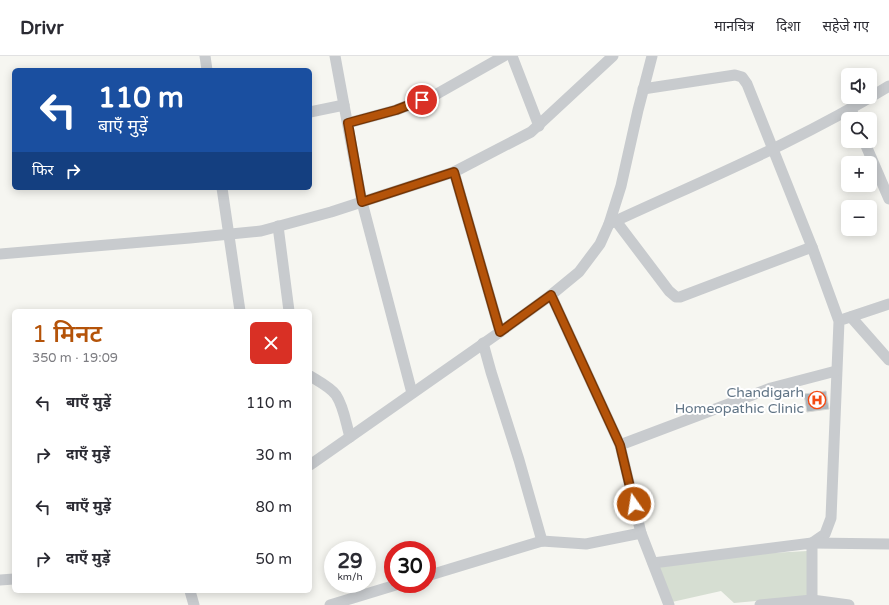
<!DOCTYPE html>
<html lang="hi">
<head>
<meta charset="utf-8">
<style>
	:root { --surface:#fff; --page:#f7f7f7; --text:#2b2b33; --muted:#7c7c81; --line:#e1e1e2; --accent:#b45309 }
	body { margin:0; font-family:"Varela Round","Noto Sans Devanagari",sans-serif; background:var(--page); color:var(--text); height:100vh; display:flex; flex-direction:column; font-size:15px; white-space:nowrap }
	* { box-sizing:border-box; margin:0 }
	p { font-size:13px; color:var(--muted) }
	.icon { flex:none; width:22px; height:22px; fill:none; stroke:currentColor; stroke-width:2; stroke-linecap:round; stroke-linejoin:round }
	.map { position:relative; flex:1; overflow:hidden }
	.details { position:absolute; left:12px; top:253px; width:300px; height:284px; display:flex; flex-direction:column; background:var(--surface); border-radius:6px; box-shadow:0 2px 10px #0003 }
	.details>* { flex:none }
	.banner { position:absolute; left:12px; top:12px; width:300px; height:122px; border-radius:6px; box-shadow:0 2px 10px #0003; background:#1a4fa0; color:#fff; overflow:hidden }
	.controls { position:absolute; left:841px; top:12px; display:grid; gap:8px }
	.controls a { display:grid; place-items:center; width:36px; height:36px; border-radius:6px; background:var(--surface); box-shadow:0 2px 10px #0003; font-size:20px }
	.speed { position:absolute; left:324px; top:485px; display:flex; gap:8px; font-size:20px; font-weight:700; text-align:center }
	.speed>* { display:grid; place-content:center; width:52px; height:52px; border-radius:50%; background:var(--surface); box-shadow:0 2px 10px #0003; line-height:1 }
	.speed small { font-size:10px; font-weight:400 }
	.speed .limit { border:6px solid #d22; background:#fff; color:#111 }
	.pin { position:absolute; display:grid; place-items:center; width:34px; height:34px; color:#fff; margin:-17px; border:2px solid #fff; border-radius:50%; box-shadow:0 1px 4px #0007 }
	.me { position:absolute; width:44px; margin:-22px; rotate:347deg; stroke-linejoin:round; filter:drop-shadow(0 0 3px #0008) }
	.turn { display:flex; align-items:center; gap:14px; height:84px; padding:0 20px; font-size:18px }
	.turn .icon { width:52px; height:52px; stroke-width:2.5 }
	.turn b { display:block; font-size:28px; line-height:34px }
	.then { display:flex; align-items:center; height:38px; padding:0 20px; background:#0003; gap:8px; font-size:15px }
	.round { display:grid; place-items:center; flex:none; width:42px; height:42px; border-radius:6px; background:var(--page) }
	.headline { display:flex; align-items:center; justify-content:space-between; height:68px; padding:0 20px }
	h1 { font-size:24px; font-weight:600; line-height:30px; color:var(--accent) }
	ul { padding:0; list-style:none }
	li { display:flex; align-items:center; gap:12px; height:52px; padding:0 20px }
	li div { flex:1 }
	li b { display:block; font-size:15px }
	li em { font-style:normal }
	header { display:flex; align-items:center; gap:24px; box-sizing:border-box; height:56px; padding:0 20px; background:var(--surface); border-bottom:1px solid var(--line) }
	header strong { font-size:19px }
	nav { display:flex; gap:22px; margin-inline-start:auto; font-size:14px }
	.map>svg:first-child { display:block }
	.green { fill:#d6ded2 }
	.building { fill:#acb5bb; stroke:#d7d7d4 }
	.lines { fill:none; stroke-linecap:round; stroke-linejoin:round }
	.street { stroke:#c8cbce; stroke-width:11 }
	.route-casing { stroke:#753606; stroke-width:10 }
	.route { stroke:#b45309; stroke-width:7 }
	.labels { text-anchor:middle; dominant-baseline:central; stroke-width:4; stroke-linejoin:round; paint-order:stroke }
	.poi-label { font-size:14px; fill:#617586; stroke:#fff; text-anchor:end }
</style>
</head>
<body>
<header>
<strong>Drivr</strong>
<nav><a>मानचित्र</a><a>दिशा</a><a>सहेजे गए</a></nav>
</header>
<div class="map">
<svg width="889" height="549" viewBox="0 0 889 549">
	<rect width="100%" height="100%" fill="#f6f6f1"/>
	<polygon class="green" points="807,495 809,540 734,547 721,535 672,546 658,509 733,499"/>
	<polygon class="building" points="826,335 829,353 807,356 804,338"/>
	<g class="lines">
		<g class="street">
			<polyline points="205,0 207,14"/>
			<polyline points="335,0 344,49"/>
			<polyline points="512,0 539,70"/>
			<polyline points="643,33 735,19 742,21 747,28 812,191 839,265 831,462 825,478 812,487"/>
			<polyline points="851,53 855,63"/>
			<polyline points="310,56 344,49 362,146 412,337"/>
			<polyline points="348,67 396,54 435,39 504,0"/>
			<polyline points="864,85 889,143"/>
			<polyline points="454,116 500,276"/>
			<polyline points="222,132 240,255"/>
			<polyline points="616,165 669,235 676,241 680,241 812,191"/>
			<path d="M609,168C704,124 800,85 889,30"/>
			<polyline points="278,170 289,255"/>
			<polyline points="0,198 190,182 261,175 331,156 454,116 531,76 613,0"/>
			<polyline points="551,239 620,389"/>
			<polyline points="851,261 889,304"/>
			<polyline points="844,263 889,248"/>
			<polyline points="483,287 491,316 519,404 542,485"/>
			<path d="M310,320C318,325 330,331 336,339C344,351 346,368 350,381"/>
			<polyline points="310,409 500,276 551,239 579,216 600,188 609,168 621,130 638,54 652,0"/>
			<polyline points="641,477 620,389 771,332 836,315"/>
			<polyline points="812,487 889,488"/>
			<polyline points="653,507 812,487 812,544"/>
			<polyline points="427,520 542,485 586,488 641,477 669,549"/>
			<polyline points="0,524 14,523"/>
			<polyline points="190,535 194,549"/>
			<polyline points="330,549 399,528"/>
			<polyline points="760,549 812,544 849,549"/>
		</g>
	</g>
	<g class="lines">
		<defs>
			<polyline id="route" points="422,44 396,54 348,67 362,146 454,116 500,276 551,239 620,389 634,448"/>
		</defs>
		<use href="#route" class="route-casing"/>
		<use href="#route" class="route"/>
	</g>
	<defs>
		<symbol id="hospital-ring" viewBox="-11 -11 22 22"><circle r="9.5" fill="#fff" stroke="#f44b13" stroke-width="1.5"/><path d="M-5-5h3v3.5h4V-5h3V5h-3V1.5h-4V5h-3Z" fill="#f44b13"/></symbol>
	</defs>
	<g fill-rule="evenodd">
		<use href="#hospital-ring" x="807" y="334" width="20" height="20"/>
	</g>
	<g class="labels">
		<g class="poi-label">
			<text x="804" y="336">Chandigarh<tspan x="804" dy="16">Homeopathic Clinic</tspan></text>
		</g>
	</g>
</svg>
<div class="controls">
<a><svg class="icon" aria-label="sound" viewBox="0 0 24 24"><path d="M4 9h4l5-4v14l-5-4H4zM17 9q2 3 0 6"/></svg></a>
<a><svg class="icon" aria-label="search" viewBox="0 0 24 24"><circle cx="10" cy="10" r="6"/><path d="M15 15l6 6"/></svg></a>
<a>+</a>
<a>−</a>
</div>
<div class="speed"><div>29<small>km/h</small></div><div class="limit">30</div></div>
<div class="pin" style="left:422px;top:44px;background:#d93025"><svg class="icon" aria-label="arrive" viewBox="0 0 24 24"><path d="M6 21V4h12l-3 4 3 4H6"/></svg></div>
<svg class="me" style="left:634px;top:448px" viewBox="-20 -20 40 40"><circle r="17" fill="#b45309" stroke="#fff" stroke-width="3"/><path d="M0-11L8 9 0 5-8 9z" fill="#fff"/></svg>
<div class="banner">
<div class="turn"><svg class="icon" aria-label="left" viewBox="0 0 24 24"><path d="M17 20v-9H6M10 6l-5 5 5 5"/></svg><div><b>110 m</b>बाएँ मुड़ें</div></div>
<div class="then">फिर<svg class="icon" aria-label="right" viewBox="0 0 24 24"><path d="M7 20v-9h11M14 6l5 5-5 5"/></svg></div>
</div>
<section class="details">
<div class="headline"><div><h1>1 मिनट</h1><p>350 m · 19:09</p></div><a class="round" style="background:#d93025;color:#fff"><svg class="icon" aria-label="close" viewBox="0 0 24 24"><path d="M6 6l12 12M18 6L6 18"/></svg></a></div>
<ul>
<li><svg class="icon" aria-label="left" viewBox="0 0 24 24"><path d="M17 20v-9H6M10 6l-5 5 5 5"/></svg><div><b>बाएँ मुड़ें</b></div><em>110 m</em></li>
<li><svg class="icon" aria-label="right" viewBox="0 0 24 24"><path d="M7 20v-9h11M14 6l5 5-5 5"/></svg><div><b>दाएँ मुड़ें</b></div><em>30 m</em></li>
<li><svg class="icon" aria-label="left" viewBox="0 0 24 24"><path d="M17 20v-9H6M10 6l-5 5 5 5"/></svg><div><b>बाएँ मुड़ें</b></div><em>80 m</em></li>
<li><svg class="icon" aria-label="right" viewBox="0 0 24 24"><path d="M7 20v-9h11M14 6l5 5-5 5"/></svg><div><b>दाएँ मुड़ें</b></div><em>50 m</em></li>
</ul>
</section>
</div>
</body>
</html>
